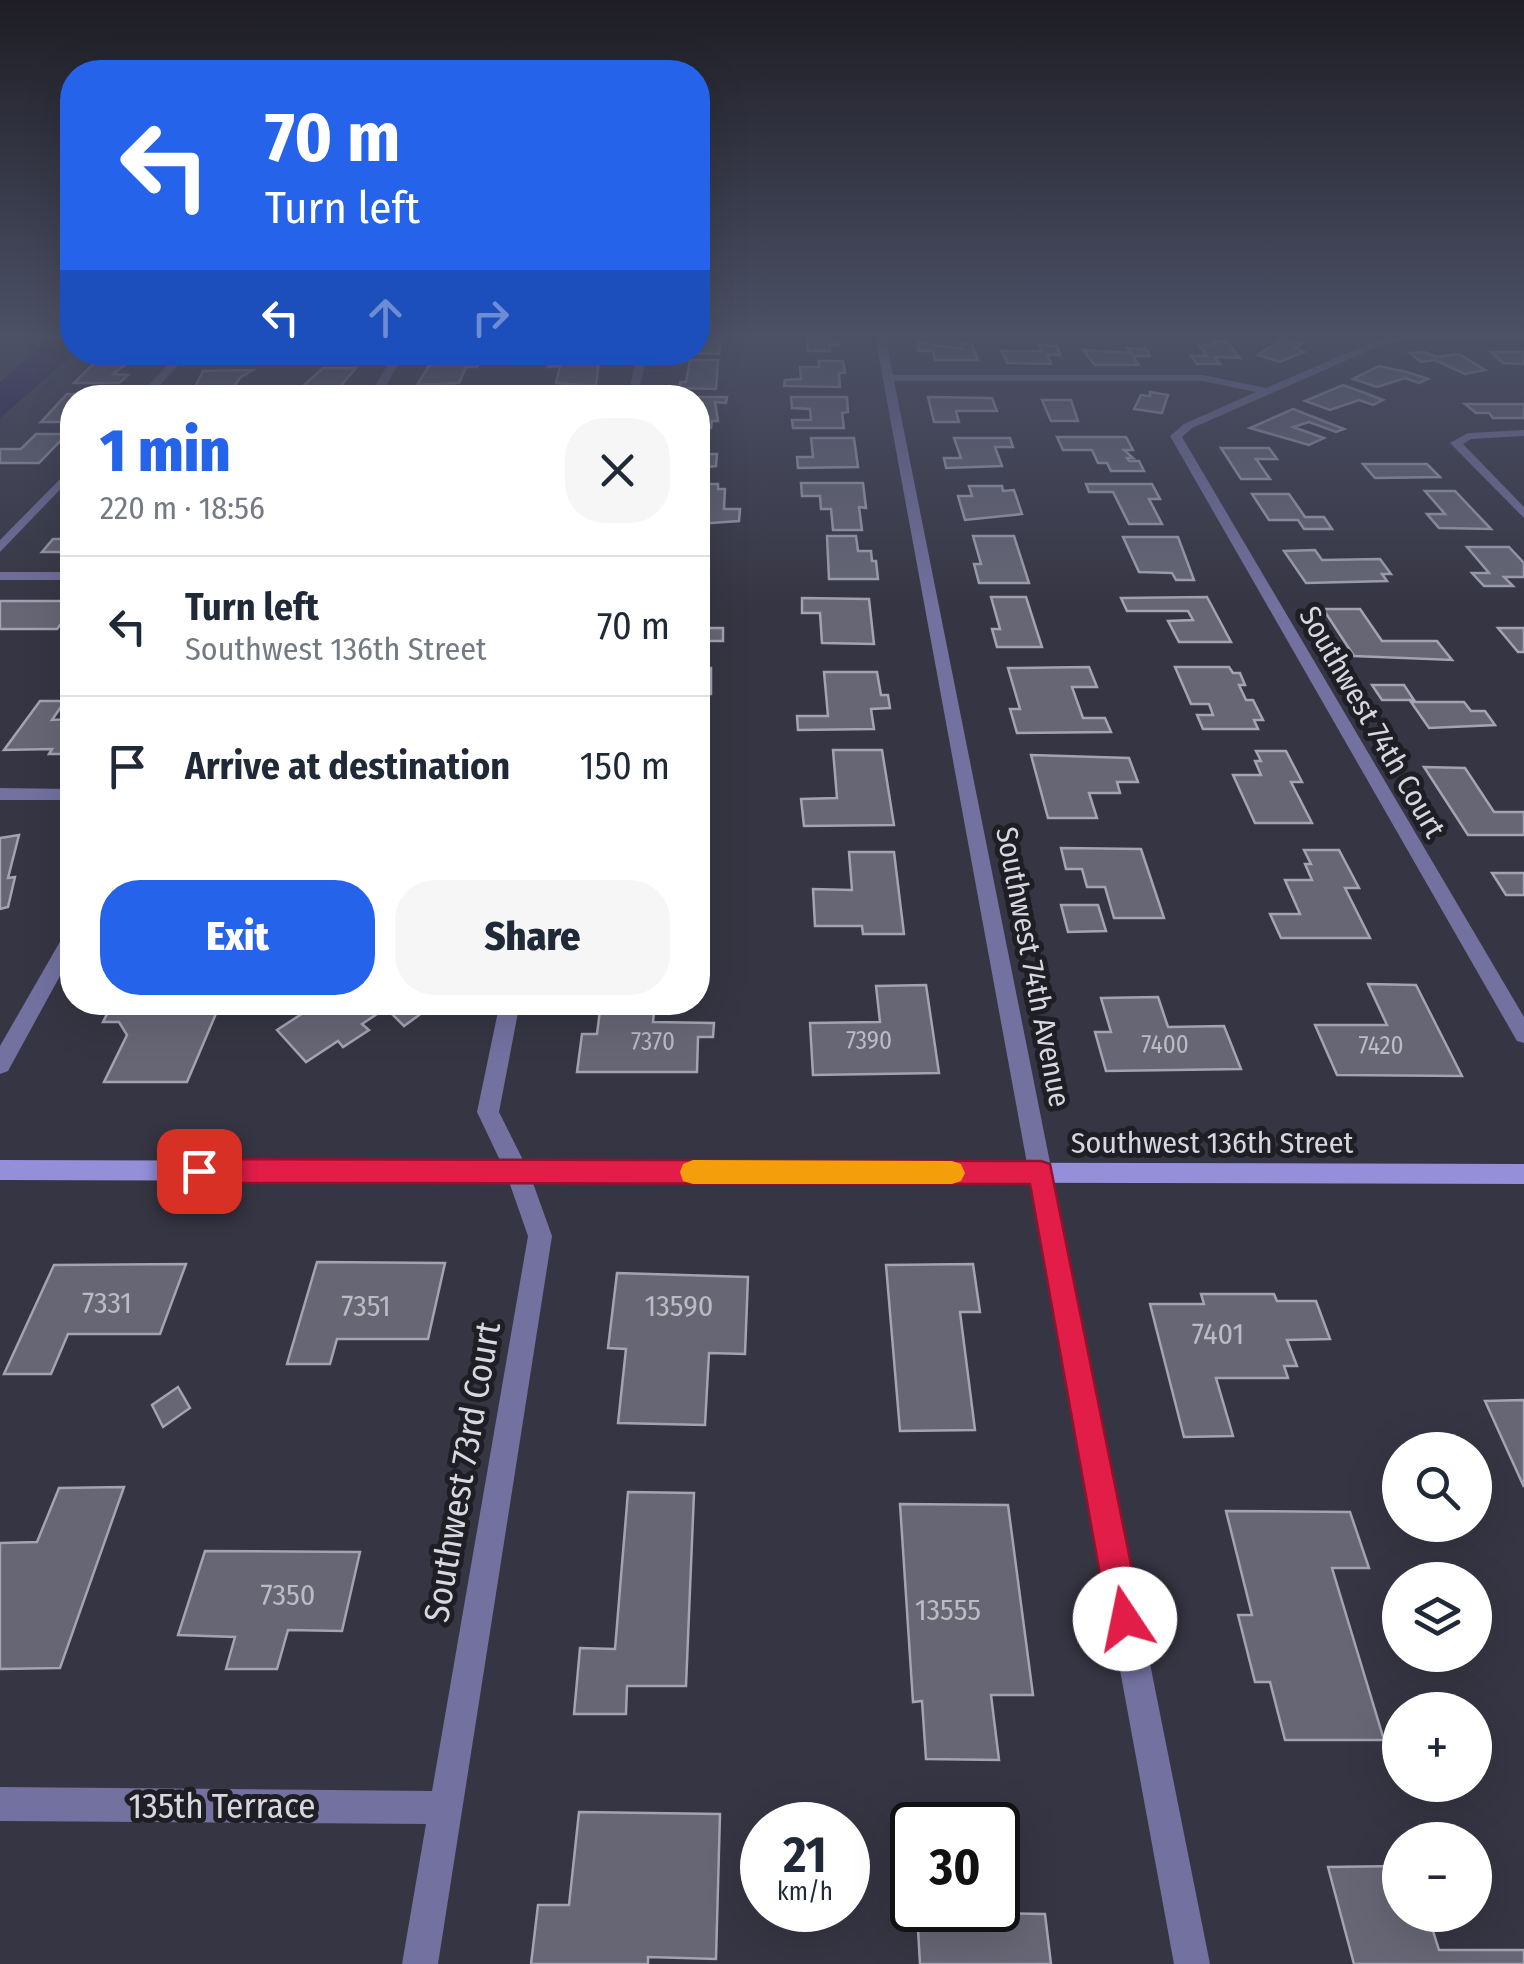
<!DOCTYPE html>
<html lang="en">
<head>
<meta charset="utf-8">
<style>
	:root { --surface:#fff; --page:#f6f6f7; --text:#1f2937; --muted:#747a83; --line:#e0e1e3; --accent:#2563eb }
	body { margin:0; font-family:"Fira Sans Condensed",sans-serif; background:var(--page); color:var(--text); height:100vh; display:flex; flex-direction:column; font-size:38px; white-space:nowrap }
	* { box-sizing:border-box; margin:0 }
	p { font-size:32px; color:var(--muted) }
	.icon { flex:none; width:55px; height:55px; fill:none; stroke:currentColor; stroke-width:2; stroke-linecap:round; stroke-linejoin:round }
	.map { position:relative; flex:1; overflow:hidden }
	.side { position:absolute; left:60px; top:385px; width:650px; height:630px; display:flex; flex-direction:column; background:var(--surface); border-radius:40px; box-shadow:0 10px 40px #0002 }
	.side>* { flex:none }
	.hud { position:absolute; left:60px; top:60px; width:650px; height:305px; border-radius:40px; box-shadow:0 10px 40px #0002; background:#2563eb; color:#fff; overflow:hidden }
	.controls { position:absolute; left:1382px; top:1432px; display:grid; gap:20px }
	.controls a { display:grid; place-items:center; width:110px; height:110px; border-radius:50%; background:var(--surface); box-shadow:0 10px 40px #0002; font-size:50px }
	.speed { position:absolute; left:740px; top:1802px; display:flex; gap:20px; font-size:50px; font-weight:700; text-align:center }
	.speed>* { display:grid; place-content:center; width:130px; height:130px; border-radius:50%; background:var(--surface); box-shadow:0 10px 40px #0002; line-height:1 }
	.speed small { font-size:25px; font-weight:400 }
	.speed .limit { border:5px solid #111; border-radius:15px; background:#fff; color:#111 }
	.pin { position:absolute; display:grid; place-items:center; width:85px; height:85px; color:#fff; margin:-42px; border-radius:20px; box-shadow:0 5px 15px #0006 }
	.me { position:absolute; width:110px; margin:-55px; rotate:349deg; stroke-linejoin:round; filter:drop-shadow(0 0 8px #0008) }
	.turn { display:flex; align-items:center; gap:35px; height:210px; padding:0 40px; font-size:45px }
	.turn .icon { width:130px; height:130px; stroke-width:2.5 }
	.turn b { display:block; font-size:70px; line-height:85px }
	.lanes { display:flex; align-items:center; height:95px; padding:0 40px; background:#0003; justify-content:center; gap:50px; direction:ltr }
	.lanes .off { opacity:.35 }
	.round { display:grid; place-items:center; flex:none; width:105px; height:105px; border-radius:40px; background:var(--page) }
	.head { display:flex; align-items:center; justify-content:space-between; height:170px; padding:0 40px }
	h1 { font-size:60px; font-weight:800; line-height:75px; color:var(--accent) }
	.primary-button { display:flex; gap:20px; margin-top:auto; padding:20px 40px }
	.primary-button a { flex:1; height:115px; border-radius:40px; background:var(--accent); color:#fff; font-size:40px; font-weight:800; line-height:115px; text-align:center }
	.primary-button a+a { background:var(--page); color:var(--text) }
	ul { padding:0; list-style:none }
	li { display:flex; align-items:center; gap:30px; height:140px; padding:0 40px; border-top:2px solid var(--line) }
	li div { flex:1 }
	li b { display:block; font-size:38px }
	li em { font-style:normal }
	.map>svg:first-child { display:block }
	.water { fill:#20134d }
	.building { fill:#666675; stroke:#a3a3b3; stroke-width:2.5 }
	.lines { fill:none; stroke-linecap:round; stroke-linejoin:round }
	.street { fill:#7371a0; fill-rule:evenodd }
	.secondary { fill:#958fda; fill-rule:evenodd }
	.route { fill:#e11d48; stroke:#92132f; stroke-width:2.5 }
	.slow { fill:#f59e0b }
	.labels { text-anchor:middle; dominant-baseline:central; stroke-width:10; stroke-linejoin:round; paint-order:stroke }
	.number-label { font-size:25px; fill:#bbbbc4 }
	.street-label { font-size:30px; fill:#d7d7df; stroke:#1e1e24 }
	.near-number-label { font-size:30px; fill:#bbbbc4 }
	.near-street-label { font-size:35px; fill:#d7d7df; stroke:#1e1e24 }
</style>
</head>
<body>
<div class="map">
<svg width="1524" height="1964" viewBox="0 0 1524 1964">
	<rect width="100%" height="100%" fill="#363543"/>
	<polygon class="water" points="53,336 72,336 75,353 0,418 0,382"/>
	<g class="building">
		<polygon points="698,336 721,336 719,354 685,353 698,352"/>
		<polygon points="807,336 838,336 839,345 830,345 830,351 808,351"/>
		<polygon points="1283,339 1302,344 1295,348 1304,352 1280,362 1258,355"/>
		<polygon points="1212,341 1226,341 1240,358 1214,357 1220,364 1197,364 1191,356 1207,356 1199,345 1213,345"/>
		<polygon points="918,343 962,349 960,344 972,344 978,360 935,360 933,351 919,351"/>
		<polygon points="1039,345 1057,346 1060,355 1048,355 1051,364 1007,363 1002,351 1042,351"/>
		<polygon points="1127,348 1146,349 1150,356 1133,356 1139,365 1095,365 1083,350 1131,353"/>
		<polygon points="1424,352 1436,357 1459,354 1485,370 1465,374 1435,360 1421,362 1410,353"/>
		<polygon points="1491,352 1524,352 1524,364 1503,363"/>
		<polygon points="107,358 134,358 113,374 128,375 119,383 74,383 93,364"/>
		<polygon points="469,359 482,360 477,367 466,367 459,383 417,385 430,364 466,363"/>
		<polygon points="552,360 599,360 596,386 556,383 560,366 548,367"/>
		<polygon points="690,360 718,360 716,389 680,388 680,382 686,382"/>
		<polygon points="819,361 843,361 845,373 839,373 840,387 784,386 785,380 801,379 800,367 819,367"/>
		<polygon points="1379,366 1407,372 1428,379 1419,383 1405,378 1377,387 1353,379"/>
		<polygon points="323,368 356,368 331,397 283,398 291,387 302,387"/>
		<polygon points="253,370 241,377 226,396 181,395 195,387 203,371"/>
		<polygon points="1343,385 1365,393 1383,400 1373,405 1359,400 1330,410 1305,401"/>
		<polygon points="1150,392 1168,395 1162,413 1134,409 1141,395 1150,396"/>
		<polygon points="67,394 106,394 72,398 72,422 41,422"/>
		<polygon points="678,397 727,397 726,403 715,402 718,421 712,421 711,428 698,428 698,398"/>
		<polygon points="791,397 847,397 848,412 842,413 844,428 793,428 792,420 811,420 810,409 792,408"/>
		<polygon points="928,397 992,398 997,411 956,411 959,422 934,422"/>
		<polygon points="1042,400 1071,400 1078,421 1051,421"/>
		<polygon points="1465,404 1524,404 1524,418 1493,418 1489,413 1476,413"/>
		<polygon points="1293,409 1344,429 1336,432 1309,422 1293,427 1324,438 1309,445 1250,428"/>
		<polygon points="36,434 67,434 39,463 0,463 0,449 21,449"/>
		<polygon points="1057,437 1126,437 1133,450 1124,450 1133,458 1127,458 1129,461 1139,461 1144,471 1111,471 1107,463 1098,463 1092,450 1063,450"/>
		<polygon points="698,438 706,438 704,454 717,454 716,466 698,468"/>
		<polygon points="811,438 854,438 858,467 798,468 797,457 813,457"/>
		<polygon points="954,438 1010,438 1013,447 995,447 1002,466 946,468 944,458 961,458"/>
		<polygon points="1221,448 1269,448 1277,459 1256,459 1270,479 1241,479"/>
		<polygon points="1363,464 1427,464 1440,477 1375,478"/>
		<polygon points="801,483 863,483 866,508 859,507 862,530 833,530 831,509 821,509 820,496 802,496"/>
		<polygon points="701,484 718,484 718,489 725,489 724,509 740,509 739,521 698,524"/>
		<polygon points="1086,484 1152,484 1160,499 1149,499 1162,524 1129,524 1113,492 1089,492"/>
		<polygon points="969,486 1002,486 1003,491 1014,490 1022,514 965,520 958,496 972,496"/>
		<polygon points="1425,491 1455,491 1491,529 1439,528 1427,514 1445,514"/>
		<polygon points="1252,494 1289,494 1305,517 1324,517 1332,529 1304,529 1298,520 1269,520"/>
		<polygon points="72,524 72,552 42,552 53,539 60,539"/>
		<polygon points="827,536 856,536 858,551 871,551 872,561 876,561 878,579 829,579"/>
		<polygon points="973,536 1014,536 1029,583 979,583 974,564 981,564"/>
		<polygon points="1123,537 1178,537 1194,580 1176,580 1172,573 1139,572"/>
		<polygon points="1467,547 1509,547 1524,563 1524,577 1504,577 1513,586 1484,586 1472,573 1489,573"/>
		<polygon points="1315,550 1322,560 1380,559 1391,574 1382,574 1387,581 1306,583 1284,551"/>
		<polygon points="991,597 1026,597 1042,647 997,647 992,629 1000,629"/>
		<polygon points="1207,597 1231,642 1179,642 1168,621 1193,620 1188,611 1127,611 1121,598"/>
		<polygon points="802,598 869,599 874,644 822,643 820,613 802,613"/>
		<polygon points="0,601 72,601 72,610 57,629 0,629"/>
		<polygon points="1323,609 1360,609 1382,641 1437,641 1452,660 1354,656"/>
		<rect x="698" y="628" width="25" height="13"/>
		<polygon points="1498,628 1524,628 1524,652 1518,652"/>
		<polygon points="1089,667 1097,687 1072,687 1083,718 1105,718 1111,732 1017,733 1010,709 1020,709 1008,668"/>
		<polygon points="1175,667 1229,667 1233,673 1240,673 1245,685 1239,685 1246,700 1253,700 1263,720 1254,720 1258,729 1203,729 1197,715 1213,715 1209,704 1191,704"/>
		<rect x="698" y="668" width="13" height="26"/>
		<polygon points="824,672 877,672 881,695 888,695 890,708 871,709 874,729 798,730 797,716 828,716"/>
		<polygon points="1372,685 1404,685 1414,700 1382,700"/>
		<polygon points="40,701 65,701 52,720 72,719 72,754 49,754 52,749 4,750"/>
		<polygon points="1411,702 1464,702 1471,711 1485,711 1495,725 1429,728"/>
		<polygon points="833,750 882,750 894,825 804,826 801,799 837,798"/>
		<polygon points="1256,751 1286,751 1302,782 1291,782 1312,823 1255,823 1233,775 1261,775 1255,761 1261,761"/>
		<polygon points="1031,755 1129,758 1138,782 1117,782 1120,793 1089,793 1097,818 1048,818"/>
		<polygon points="1424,767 1465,768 1494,812 1524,812 1524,835 1468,835"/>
		<polygon points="19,835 8,878 15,877 8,907 0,909 0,838"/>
		<polygon points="1061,848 1141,849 1164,918 1114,918 1105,887 1087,887 1082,869 1066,869"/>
		<polygon points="1304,850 1339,850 1359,888 1345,888 1370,938 1281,938 1270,914 1300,914 1285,880 1312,880 1305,864 1311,864"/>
		<polygon points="849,852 894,852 904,934 863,934 862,926 815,926 813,889 852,890"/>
		<polygon points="1492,873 1524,873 1524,895 1506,895"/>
		<polygon points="1061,905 1098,905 1106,931 1068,932"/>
		<polygon points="1368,984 1416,985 1462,1076 1337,1075 1315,1025 1387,1025"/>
		<polygon points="926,985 939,1073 813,1075 810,1023 880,1022 876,986"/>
		<polygon points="1158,997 1168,1027 1224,1026 1241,1069 1106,1071 1095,1032 1111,1032 1101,998"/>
		<polygon points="113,1002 167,1002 164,1009 218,1009 187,1082 104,1082 127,1035 119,1022 103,1022"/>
		<polygon points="320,1002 437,1002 404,1026 386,1008 362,1024 369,1030 343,1047 338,1041 306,1062 277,1030"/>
		<polygon points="601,1002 655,1002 653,1022 714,1023 713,1037 698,1037 697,1072 577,1072 582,1034 597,1034"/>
		<polygon points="317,1262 445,1263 428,1339 337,1339 330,1364 287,1364"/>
		<polygon points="186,1264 160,1334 68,1334 51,1374 4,1374 54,1265"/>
		<polygon points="973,1264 980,1312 960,1312 975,1430 900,1431 886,1265"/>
		<polygon points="617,1273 748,1277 745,1354 709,1353 705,1425 618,1423 626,1349 608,1348"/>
		<polygon points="1201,1294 1274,1294 1277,1301 1316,1301 1330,1339 1287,1340 1297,1366 1284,1366 1288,1378 1216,1378 1233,1436 1184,1437 1150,1304 1204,1304"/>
		<polygon points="178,1387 190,1408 163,1427 152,1405"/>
		<polygon points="1524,1400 1524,1487 1485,1401"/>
		<polygon points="124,1487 60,1668 0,1669 0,1543 37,1542 59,1488"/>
		<polygon points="628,1492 694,1493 686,1686 627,1686 626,1714 574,1714 580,1648 615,1649"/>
		<polygon points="900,1504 1008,1505 1033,1695 991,1695 999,1760 926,1759 922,1701 913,1702"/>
		<polygon points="1226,1511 1350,1512 1369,1568 1332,1568 1384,1740 1285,1740 1270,1682 1255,1682 1238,1615 1252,1615"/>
		<polygon points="205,1551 360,1552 342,1631 288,1630 277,1669 226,1669 235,1637 178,1635"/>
		<polygon points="579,1812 720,1814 716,1959 648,1957 648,1964 531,1964 538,1905 569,1905"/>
		<polygon points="1400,1866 1400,1915 1428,1915 1439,1950 1524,1950 1524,1964 1354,1964 1328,1867"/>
		<polygon points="917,1912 1045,1914 1051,1964 920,1964"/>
	</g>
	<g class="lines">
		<g class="street">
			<polygon points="875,336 885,336 893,375 1203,375 1266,388 1382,338 1524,336 1524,340 1412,340 1384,344 1192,428 1182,437 1524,1017 1524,1043 1517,1041 1170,436 1184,424 1256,392 1203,381 894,381 1210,1964 1174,1964"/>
			<polygon points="179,352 190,352 148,398 137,398"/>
			<polygon points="395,352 405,352 379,398 368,398"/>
			<polygon points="637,352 647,352 638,398 628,398"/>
			<polygon points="1524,430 1524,436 1471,439 1463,444 1524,507 1524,518 1450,443 1468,433"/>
			<polygon points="72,467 72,477 0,552 0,540"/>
			<rect x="0" y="572" width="72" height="8"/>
			<polygon points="0,788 72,789 72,800 0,800"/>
			<polygon points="72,931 72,954 8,1071 0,1074 0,1046 65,933"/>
			<polygon points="500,1002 520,1002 499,1112 529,1172 552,1236 438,1964 402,1964 426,1824 0,1821 0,1787 432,1791 528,1236 506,1173 477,1112"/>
		</g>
		<polygon class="secondary" points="0,1160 1524,1164 1524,1184 0,1180"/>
	</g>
	<linearGradient id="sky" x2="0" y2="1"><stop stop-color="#1e1d25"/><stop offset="0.55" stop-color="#4c5166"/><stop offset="1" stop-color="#4c5166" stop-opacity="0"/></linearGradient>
	<rect width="1524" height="611" fill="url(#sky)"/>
	<polygon class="route" points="199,1159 1041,1161 1050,1164 1142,1619 1137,1631 1125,1636 1113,1631 1108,1619 1030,1184 199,1183 189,1179 186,1171 189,1163"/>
	<polygon class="slow" points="693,1160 952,1161 961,1164 965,1173 961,1181 952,1184 693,1184 683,1181 680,1172 683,1164"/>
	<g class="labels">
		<g class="number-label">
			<text x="869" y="1041">7390</text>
			<text x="653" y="1042">7370</text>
			<text x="1165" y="1045">7400</text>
			<text x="1381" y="1046">7420</text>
		</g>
		<g class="street-label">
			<text transform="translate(1372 722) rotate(60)">Southwest 74th Court</text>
			<text transform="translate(1033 967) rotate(79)">Southwest 74th Avenue</text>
			<text x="1212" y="1143">Southwest 136th Street</text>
		</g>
		<g class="near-number-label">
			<text x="107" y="1303">7331</text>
			<text x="366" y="1306">7351</text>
			<text x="679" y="1306">13590</text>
			<text x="1218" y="1334">7401</text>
			<text x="288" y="1595">7350</text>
			<text x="948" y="1610">13555</text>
		</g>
		<g class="near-street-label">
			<text transform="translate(462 1472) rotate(-80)">Southwest 73rd Court</text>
			<text x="222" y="1806">135th Terrace</text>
		</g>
	</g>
</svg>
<div class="controls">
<a><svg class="icon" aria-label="search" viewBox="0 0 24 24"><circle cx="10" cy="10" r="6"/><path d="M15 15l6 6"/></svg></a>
<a><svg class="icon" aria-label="layers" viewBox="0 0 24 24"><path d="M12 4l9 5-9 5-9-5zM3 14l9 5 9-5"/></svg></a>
<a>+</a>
<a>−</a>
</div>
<div class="speed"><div>21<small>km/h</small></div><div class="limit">30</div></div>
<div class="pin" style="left:199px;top:1171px;background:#d93025"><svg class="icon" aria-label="arrive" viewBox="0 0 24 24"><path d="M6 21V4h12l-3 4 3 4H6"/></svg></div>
<svg class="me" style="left:1125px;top:1619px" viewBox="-20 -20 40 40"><circle r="19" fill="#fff"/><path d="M0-13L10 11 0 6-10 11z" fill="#e11d48"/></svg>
<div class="hud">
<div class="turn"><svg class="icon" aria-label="left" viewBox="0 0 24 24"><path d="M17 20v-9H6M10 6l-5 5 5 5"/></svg><div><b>70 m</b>Turn left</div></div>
<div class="lanes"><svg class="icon" aria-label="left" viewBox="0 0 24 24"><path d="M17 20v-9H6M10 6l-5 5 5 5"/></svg><svg class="icon off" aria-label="ahead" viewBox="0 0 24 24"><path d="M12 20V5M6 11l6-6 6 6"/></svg><svg class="icon off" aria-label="right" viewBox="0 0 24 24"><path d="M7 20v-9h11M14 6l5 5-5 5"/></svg></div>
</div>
<section class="side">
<div class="head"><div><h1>1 min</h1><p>220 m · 18:56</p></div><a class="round"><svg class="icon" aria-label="close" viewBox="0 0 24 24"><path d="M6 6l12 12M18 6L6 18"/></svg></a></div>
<ul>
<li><svg class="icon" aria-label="left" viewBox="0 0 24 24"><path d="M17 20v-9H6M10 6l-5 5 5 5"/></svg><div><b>Turn left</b><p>Southwest 136th Street</p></div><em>70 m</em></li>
<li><svg class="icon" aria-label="arrive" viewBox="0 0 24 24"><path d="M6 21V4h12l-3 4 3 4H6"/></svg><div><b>Arrive at destination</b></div><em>150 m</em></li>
</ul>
<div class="primary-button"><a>Exit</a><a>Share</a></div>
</section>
</div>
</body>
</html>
